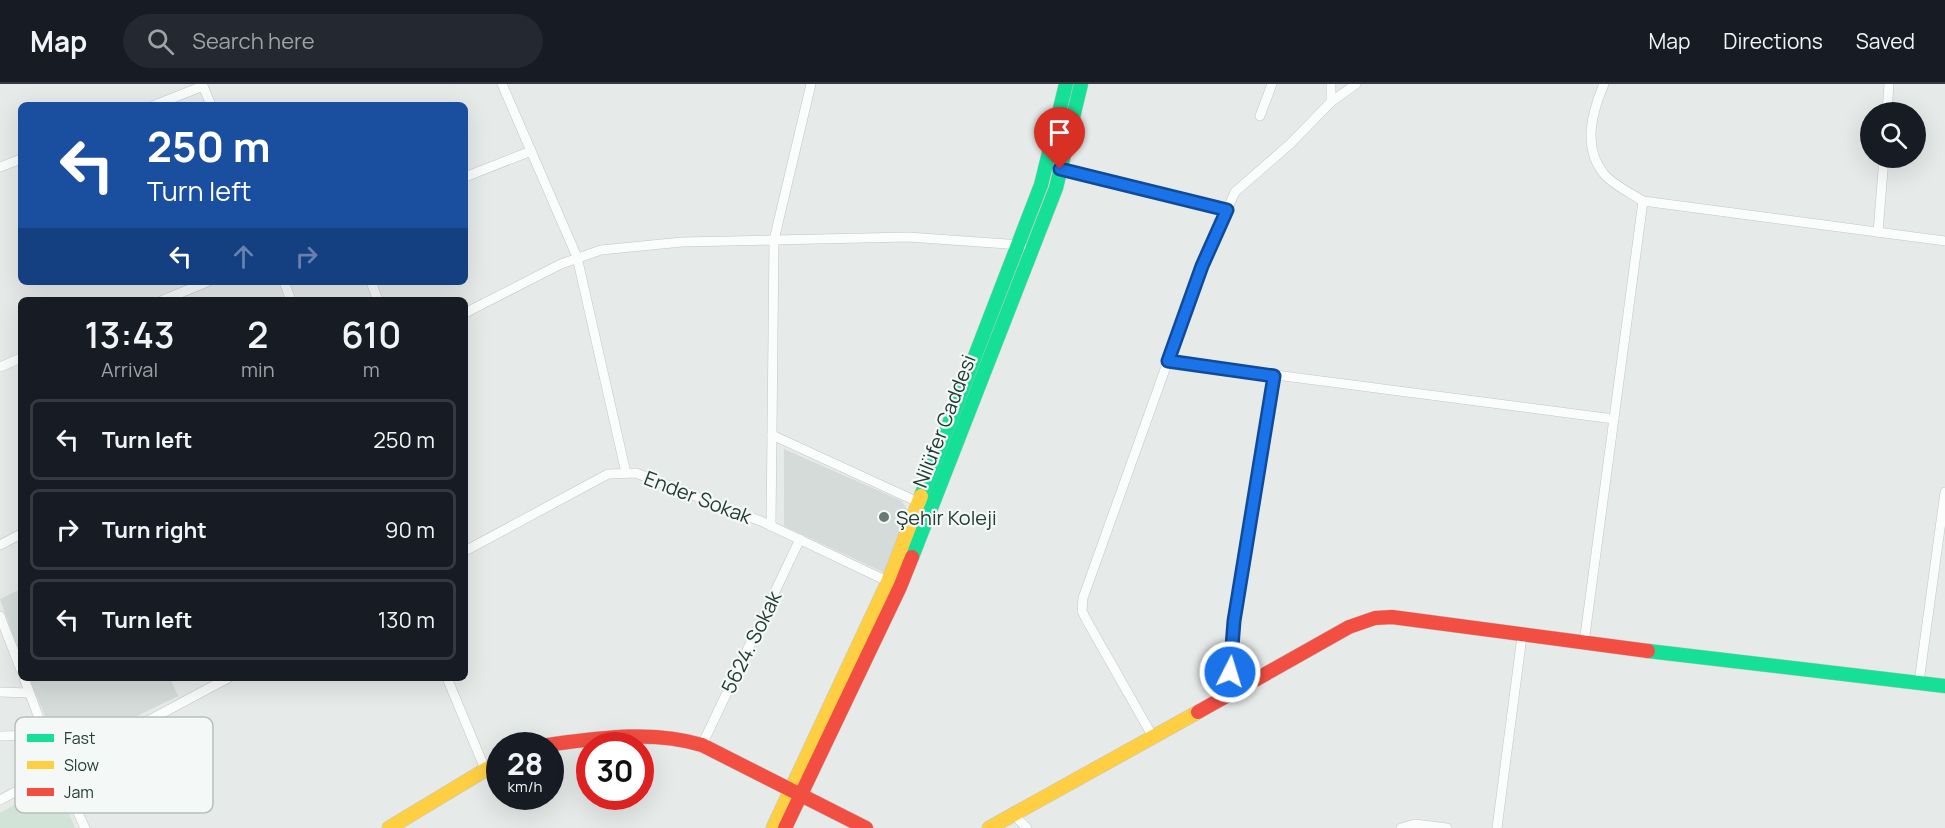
<!DOCTYPE html>
<html lang="en">
<head>
<meta charset="utf-8">
<style>
	:root { --surface:#171b24; --page:#242831; --text:#f1f3f6; --muted:#9ea1a6; --line:#363941 }
	body { margin:0; font-family:Manrope,sans-serif; background:var(--page); color:var(--text); height:100vh; display:flex; flex-direction:column; font-size:22px; white-space:nowrap }
	* { box-sizing:border-box; margin:0 }
	p { font-size:20px; color:var(--muted) }
	.icon { flex:none; width:33px; height:33px; fill:none; stroke:currentColor; stroke-width:2; stroke-linecap:round; stroke-linejoin:round }
	.map { position:relative; flex:1; overflow:hidden }
	.side { position:absolute; left:18px; top:213px; width:450px; height:384px; display:flex; flex-direction:column; background:var(--surface); border-radius:9px; box-shadow:0 6px 24px #0002 }
	.side>* { flex:none }
	.banner { position:absolute; left:18px; top:18px; width:450px; height:183px; border-radius:9px; box-shadow:0 6px 24px #0002; background:#1a4fa0; color:#fff; overflow:hidden }
	.tools { position:absolute; left:1860px; top:18px; display:grid; gap:12px }
	.tools a { display:grid; place-items:center; width:66px; height:66px; border-radius:50%; background:var(--surface); box-shadow:0 6px 24px #0002; font-size:30px }
	.speed { position:absolute; left:486px; top:648px; display:flex; gap:12px; font-size:30px; font-weight:700; text-align:center }
	.speed>* { display:grid; place-content:center; width:78px; height:78px; border-radius:50%; background:var(--surface); box-shadow:0 6px 24px #0002; line-height:1 }
	.speed small { font-size:15px; font-weight:400 }
	.speed .limit { border:9px solid #d22; background:#fff; color:#111 }
	.pin { position:absolute; display:grid; place-items:center; width:51px; height:51px; color:#fff; margin:-62px -26px; border-radius:50% 50% 50% 0; rotate:-45deg; box-shadow:0 0 6px #0007 }
	.pin .icon { rotate:45deg }
	.me { position:absolute; width:66px; margin:-33px; rotate:5deg; stroke-linejoin:round; filter:drop-shadow(0 0 4px #0008) }
	.turn { display:flex; align-items:center; gap:21px; height:126px; padding:0 30px; font-size:27px }
	.turn .icon { width:78px; height:78px; stroke-width:2.5 }
	.turn b { display:block; font-size:42px; line-height:51px }
	.lanes { display:flex; align-items:center; height:57px; padding:0 30px; background:#0003; justify-content:center; gap:30px; direction:ltr }
	.lanes .off { opacity:.35 }
	.eta { display:flex; justify-content:space-evenly; align-items:center; height:102px; text-align:center }
	.eta b { font-size:36px; font-weight:600; line-height:42px }
	ul { padding:0; list-style:none }
	li { display:flex; align-items:center; gap:18px; height:81px; margin:0 12px 9px; padding:0 18px; border:3px solid var(--line); border-radius:9px }
	li div { flex:1 }
	li b { display:block; font-size:22px }
	li em { font-style:normal }
	header { display:flex; align-items:center; gap:36px; box-sizing:border-box; height:84px; padding:0 30px; background:var(--surface); border-bottom:2px solid var(--line) }
	header strong { font-size:28px }
	nav { display:flex; gap:33px; margin-inline-start:auto; font-size:21px }
	.search { width:420px; height:54px; background:var(--page); display:flex; align-items:center; gap:15px; box-sizing:border-box; padding:0 21px; border-radius:33px; color:var(--muted); font-size:22px }
	.map>svg:first-child { display:block }
	.built { fill:#d4dbd8 }
	.green { fill:#d1e2d6 }
	.lines { fill:none; stroke-linecap:round; stroke-linejoin:round }
	.street-casing { stroke:#c3c7c5; stroke-width:10 }
	.fast-casing { stroke:#c2c7c5; stroke-width:15 }
	.slow-casing { stroke:#c2c7c5; stroke-width:15 }
	.jam-casing { stroke:#c2c7c5; stroke-width:15 }
	.street { stroke:#fbfcfc; stroke-width:9 }
	.fast { stroke:#16e098; stroke-width:14 }
	.slow { stroke:#ffcf43; stroke-width:14 }
	.jam { stroke:#f24e42; stroke-width:14 }
	.route-casing { stroke:#114b97; stroke-width:15 }
	.route { stroke:#1a73e8; stroke-width:10 }
	.poi-dot { fill:#697974; stroke:#f4f9f7; stroke-width:2 }
	.labels { text-anchor:middle; dominant-baseline:central; stroke-width:4.5; stroke-linejoin:round; paint-order:stroke }
	.street-label { font-size:20px; fill:#253c36; stroke:#f4f9f7 }
	.poi-label { font-size:20px; fill:#253c36; stroke:#f4f9f7; text-anchor:start }
	.key { fill:#f4f9f7; stroke:#b6c0bd; stroke-width:1.5 }
	.key-label { font-size:16px; fill:#253c36 }
</style>
</head>
<body>
<header>
<strong>Map</strong>
<div class="search"><svg class="icon" aria-label="search" viewBox="0 0 24 24"><circle cx="10" cy="10" r="6"/><path d="M15 15l6 6"/></svg>Search here</div>
<nav><a>Map</a><a>Directions</a><a>Saved</a></nav>
</header>
<div class="map">
<svg width="1945" height="744" viewBox="0 0 1945 744">
	<rect width="100%" height="100%" fill="#e6eae8"/>
	<g class="built">
		<polygon points="784,365 902,417 909,429 885,489 784,442"/>
		<polygon points="21,505 21,573 0,515"/>
		<polygon points="29,594 170,594 178,612 61,669"/>
	</g>
	<polygon class="green" points="56,698 75,744 0,744 0,729"/>
	<g class="lines">
		<defs>
			<g id="street">
				<polyline points="502,0 577,173 626,389"/>
				<polyline points="811,0 774,156 908,153 1022,161"/>
				<polyline points="1331,0 1331,18"/>
				<path d="M1604,0C1592,28 1582,63 1604,90C1613,101 1631,109 1643,117L1945,157"/>
				<polyline points="155,21 203,2 211,21"/>
				<polyline points="1887,28 1889,0"/>
				<polyline points="1260,32 1272,0"/>
				<polyline points="0,83 21,75"/>
				<polyline points="1060,85 1227,126"/>
				<polyline points="465,93 531,67"/>
				<polyline points="1878,148 1884,74"/>
				<polyline points="284,198 291,216"/>
				<polyline points="371,198 378,216"/>
				<polyline points="163,216 207,198"/>
				<polyline points="465,229 561,180 601,166 682,158 774,156 771,442"/>
				<polyline points="1168,277 1614,335"/>
				<polyline points="0,283 21,274"/>
				<polyline points="772,351 918,418"/>
				<polyline points="0,461 21,450"/>
				<polyline points="465,467 608,390 636,389 763,438 891,499"/>
				<polyline points="0,532 21,586"/>
				<polyline points="1584,559 1643,117"/>
				<polyline points="24,594 58,685 85,744"/>
				<polyline points="447,594 485,685"/>
				<polyline points="1919,598 1945,408"/>
				<polyline points="1238,604 1230,588 1234,537 1274,292"/>
				<polyline points="0,608 29,609"/>
				<polyline points="0,652 45,651"/>
				<polyline points="1153,653 1087,537 1082,527 1083,514 1202,182 1235,108 1290,60 1331,18 1356,0"/>
				<polyline points="702,661 800,455"/>
				<polyline points="0,716 228,594"/>
				<polyline points="1013,730 1027,744"/>
				<polyline points="1401,744 1415,740 1447,744"/>
				<polyline points="1497,744 1522,552"/>
			</g>
			<g id="fast">
				<polyline points="921,412 1041,101 1066,0"/>
				<polyline points="912,473 1056,104 1081,0"/>
				<polyline points="1648,567 1945,602"/>
			</g>
			<g id="slow">
				<polyline points="389,744 500,677"/>
				<polyline points="773,744 888,498 921,412"/>
				<polyline points="989,744 1198,628"/>
			</g>
			<g id="jam">
				<polyline points="1198,628 1349,543 1375,534 1392,533 1648,567"/>
				<path d="M539,662C593,655 649,645 702,661L866,744"/>
				<polyline points="785,744 900,503 912,473"/>
			</g>
		</defs>
		<use href="#street" class="street-casing"/>
		<use href="#fast" class="fast-casing"/>
		<use href="#slow" class="slow-casing"/>
		<use href="#jam" class="jam-casing"/>
		<use href="#street" class="street"/>
		<use href="#fast" class="fast"/>
		<use href="#slow" class="slow"/>
		<use href="#jam" class="jam"/>
	</g>
	<g class="lines">
		<defs>
			<polyline id="route" points="1060,85 1227,126 1202,182 1168,277 1274,292 1234,537 1230,588"/>
		</defs>
		<use href="#route" class="route-casing"/>
		<use href="#route" class="route"/>
	</g>
	<circle class="poi-dot" cx="884" cy="433" r="6"/>
	<g class="labels">
		<g class="street-label">
			<text transform="translate(944 337) rotate(-69)">Nilüfer Caddesi</text>
			<text transform="translate(698 413) rotate(21)">Ender Sokak</text>
			<text transform="translate(751 558) rotate(-64)">5624. Sokak</text>
		</g>
		<g class="poi-label">
			<text x="896" y="433">Şehir Koleji</text>
		</g>
	</g>
	<rect x="15" y="633" width="198" height="96" rx="9" class="key"/>
	<rect x="27" y="650" width="27" height="8" fill="#16e098"/>
	<rect x="27" y="677" width="27" height="8" fill="#ffcf43"/>
	<rect x="27" y="704" width="27" height="8" fill="#f24e42"/>
	<g class="key-label">
		<text x="64" y="660">Fast</text>
		<text x="64" y="687">Slow</text>
		<text x="64" y="714">Jam</text>
	</g>
</svg>
<div class="tools">
<a><svg class="icon" aria-label="search" viewBox="0 0 24 24"><circle cx="10" cy="10" r="6"/><path d="M15 15l6 6"/></svg></a>
</div>
<div class="speed"><div>28<small>km/h</small></div><div class="limit">30</div></div>
<div class="pin" style="left:1060px;top:85px;background:#d93025"><svg class="icon" aria-label="arrive" viewBox="0 0 24 24"><path d="M6 21V4h12l-3 4 3 4H6"/></svg></div>
<svg class="me" style="left:1230px;top:588px" viewBox="-20 -20 40 40"><circle r="17" fill="#1a73e8" stroke="#fff" stroke-width="3"/><path d="M0-11L8 9 0 5-8 9z" fill="#fff"/></svg>
<div class="banner">
<div class="turn"><svg class="icon" aria-label="left" viewBox="0 0 24 24"><path d="M17 20v-9H6M10 6l-5 5 5 5"/></svg><div><b>250 m</b>Turn left</div></div>
<div class="lanes"><svg class="icon" aria-label="left" viewBox="0 0 24 24"><path d="M17 20v-9H6M10 6l-5 5 5 5"/></svg><svg class="icon off" aria-label="ahead" viewBox="0 0 24 24"><path d="M12 20V5M6 11l6-6 6 6"/></svg><svg class="icon off" aria-label="right" viewBox="0 0 24 24"><path d="M7 20v-9h11M14 6l5 5-5 5"/></svg></div>
</div>
<section class="side">
<div class="eta">
<div><b>13:43</b><p>Arrival</p></div>
<div><b>2</b><p>min</p></div>
<div><b>610</b><p>m</p></div>
</div>
<ul>
<li><svg class="icon" aria-label="left" viewBox="0 0 24 24"><path d="M17 20v-9H6M10 6l-5 5 5 5"/></svg><div><b>Turn left</b></div><em>250 m</em></li>
<li><svg class="icon" aria-label="right" viewBox="0 0 24 24"><path d="M7 20v-9h11M14 6l5 5-5 5"/></svg><div><b>Turn right</b></div><em>90 m</em></li>
<li><svg class="icon" aria-label="left" viewBox="0 0 24 24"><path d="M17 20v-9H6M10 6l-5 5 5 5"/></svg><div><b>Turn left</b></div><em>130 m</em></li>
</ul>
</section>
</div>
</body>
</html>
